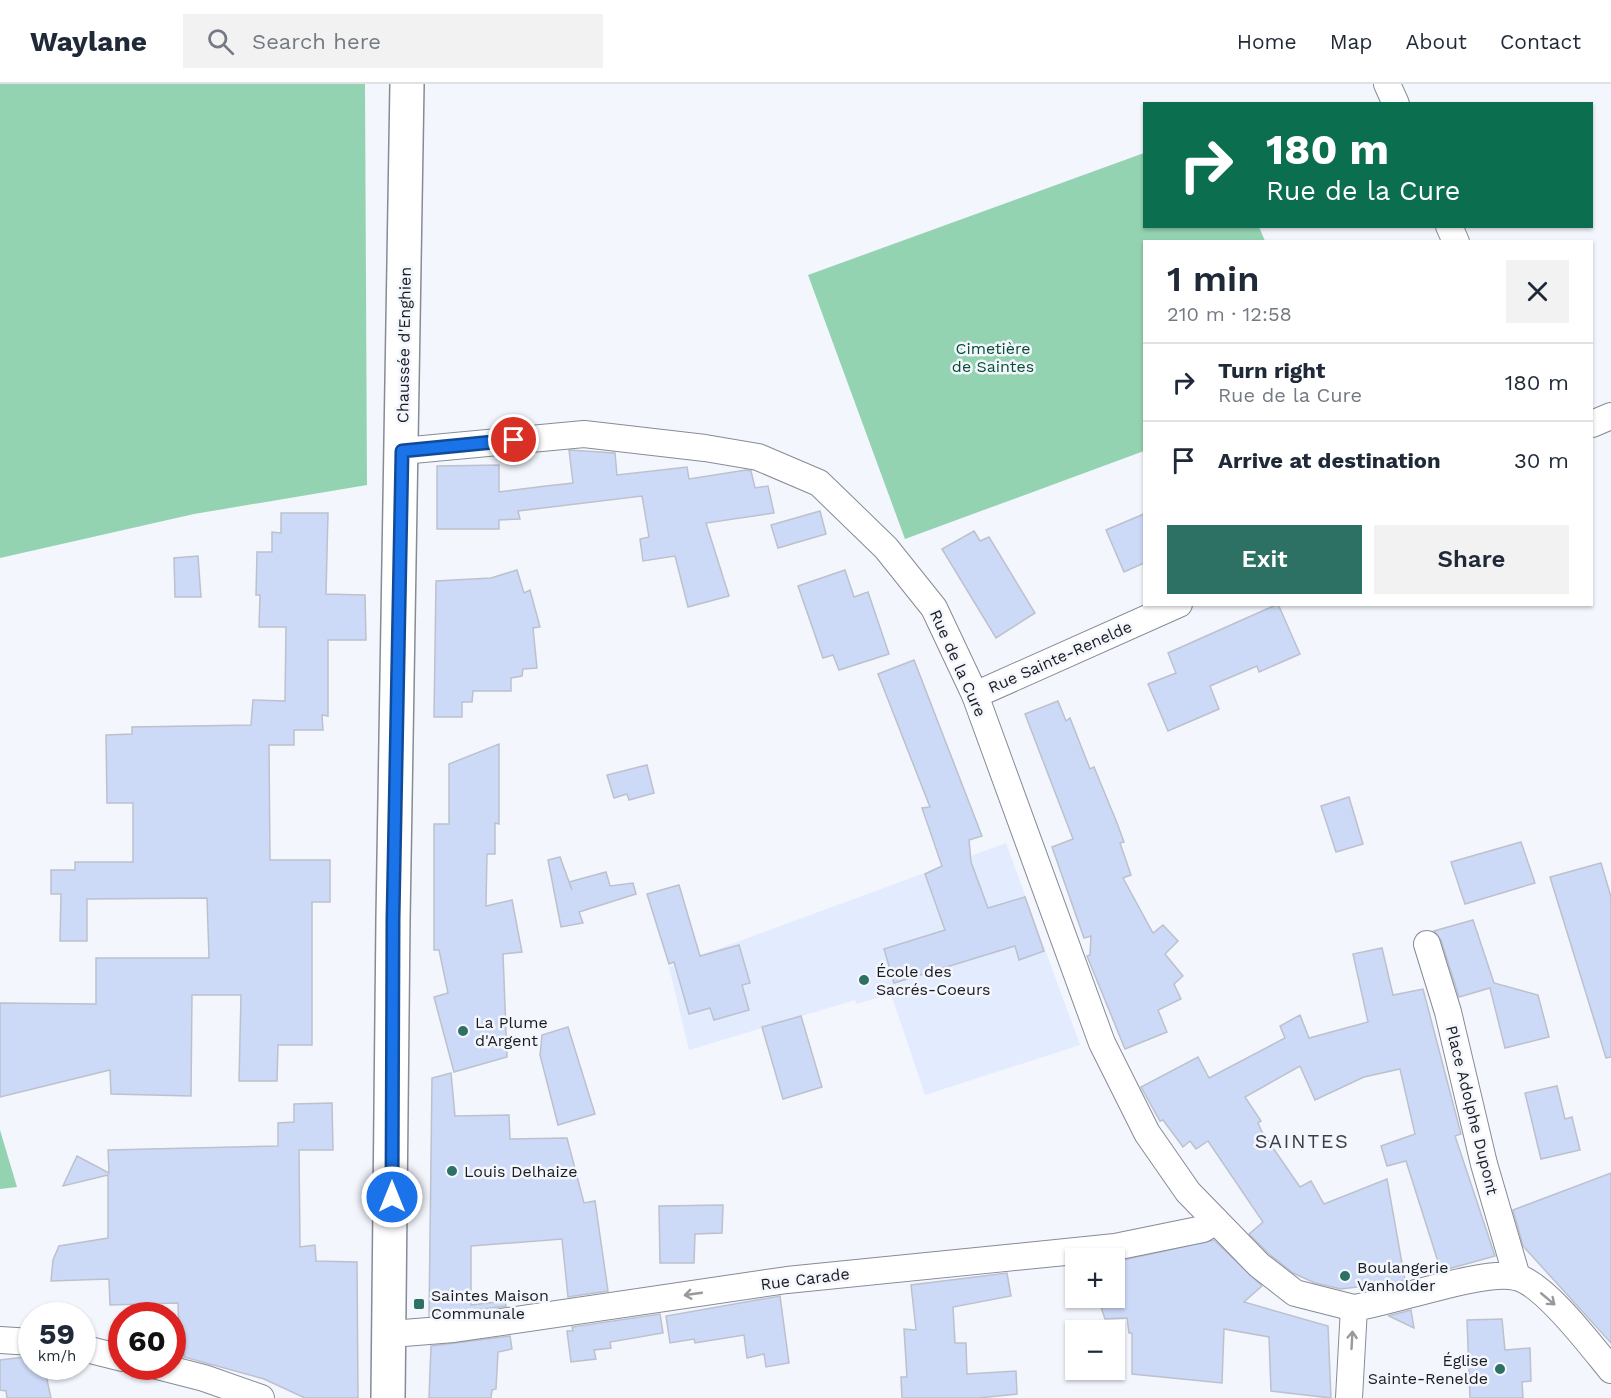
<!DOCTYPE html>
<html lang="en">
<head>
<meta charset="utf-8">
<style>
	:root { --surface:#fff; --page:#f2f2f3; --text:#1f2937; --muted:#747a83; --line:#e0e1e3; --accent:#2c7163 }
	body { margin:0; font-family:"Work Sans",sans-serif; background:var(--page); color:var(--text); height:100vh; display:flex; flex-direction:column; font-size:22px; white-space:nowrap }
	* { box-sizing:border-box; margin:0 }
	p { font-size:20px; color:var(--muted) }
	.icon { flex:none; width:33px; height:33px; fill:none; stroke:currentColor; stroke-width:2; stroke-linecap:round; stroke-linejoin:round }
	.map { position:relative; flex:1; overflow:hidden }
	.sheet { position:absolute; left:1143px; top:156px; width:450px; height:366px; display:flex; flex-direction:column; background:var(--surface); border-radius:0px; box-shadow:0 2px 4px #0004 }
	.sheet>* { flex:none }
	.guide { position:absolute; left:1143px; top:18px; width:450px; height:126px; border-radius:0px; box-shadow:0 2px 4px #0004; background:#0b6e4f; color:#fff; overflow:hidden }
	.fabs { position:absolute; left:1065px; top:1164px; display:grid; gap:12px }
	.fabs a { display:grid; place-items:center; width:60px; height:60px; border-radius:0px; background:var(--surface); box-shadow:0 2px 4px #0004; font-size:30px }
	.speed { position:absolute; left:18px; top:1218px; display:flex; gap:12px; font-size:30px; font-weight:700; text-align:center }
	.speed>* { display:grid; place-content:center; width:78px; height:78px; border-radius:50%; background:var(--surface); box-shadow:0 2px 4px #0004; line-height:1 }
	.speed small { font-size:15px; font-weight:400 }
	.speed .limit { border:9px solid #d22; background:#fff; color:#111 }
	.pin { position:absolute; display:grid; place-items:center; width:51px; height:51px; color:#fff; margin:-26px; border:3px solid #fff; border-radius:50%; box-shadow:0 2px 6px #0007 }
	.me { position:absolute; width:66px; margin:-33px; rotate:0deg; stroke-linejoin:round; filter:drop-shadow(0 0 4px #0008) }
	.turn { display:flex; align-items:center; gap:21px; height:126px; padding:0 24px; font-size:27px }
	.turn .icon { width:78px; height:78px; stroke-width:2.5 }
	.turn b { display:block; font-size:42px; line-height:51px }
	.round { display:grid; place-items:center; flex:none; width:63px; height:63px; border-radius:0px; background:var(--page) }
	.overview { display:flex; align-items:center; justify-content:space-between; height:102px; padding:0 24px }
	h1 { font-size:36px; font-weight:600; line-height:45px }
	.cta { display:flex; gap:12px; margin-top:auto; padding:12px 24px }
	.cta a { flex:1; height:69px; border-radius:0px; background:var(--accent); color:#fff; font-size:24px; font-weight:600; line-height:69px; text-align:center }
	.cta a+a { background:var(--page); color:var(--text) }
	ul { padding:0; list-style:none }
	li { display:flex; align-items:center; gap:18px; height:78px; padding:0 24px; border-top:2px solid var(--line) }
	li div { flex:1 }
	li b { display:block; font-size:22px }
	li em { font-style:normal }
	header { display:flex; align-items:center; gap:36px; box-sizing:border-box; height:84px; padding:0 30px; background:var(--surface); border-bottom:2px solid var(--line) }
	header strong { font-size:28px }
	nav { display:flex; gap:33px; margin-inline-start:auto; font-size:21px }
	.search { width:420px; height:54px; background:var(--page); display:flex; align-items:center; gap:15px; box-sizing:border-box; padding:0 21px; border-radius:0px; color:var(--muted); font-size:22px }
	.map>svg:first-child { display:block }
	.built { fill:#e3ebfe }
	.green { fill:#94d3b1 }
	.building { fill:#ccd9f7; stroke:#bcc1cd; stroke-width:1.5 }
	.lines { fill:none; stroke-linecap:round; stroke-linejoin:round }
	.minor-casing { stroke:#868b96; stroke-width:28 }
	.primary-casing { stroke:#868b96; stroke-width:36 }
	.minor { stroke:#fff; stroke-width:26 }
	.primary { stroke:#fff; stroke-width:33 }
	.oneway { stroke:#98999b }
	.route-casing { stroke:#114b97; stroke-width:15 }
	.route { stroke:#1a73e8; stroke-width:10 }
	.poi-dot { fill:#2c7163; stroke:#f3f6fd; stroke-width:2 }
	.labels { text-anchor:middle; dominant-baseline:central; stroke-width:5; stroke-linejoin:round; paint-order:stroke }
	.street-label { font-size:16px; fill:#1a1c20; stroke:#f3f6fd }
	.park-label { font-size:16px; fill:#085033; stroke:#f3f6fd }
	.poi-label { font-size:16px; fill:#1a1c20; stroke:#f3f6fd; text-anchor:start }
	.quarter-label { font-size:20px; letter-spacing:1.5px; fill:#3b3f49; stroke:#f3f6fd }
</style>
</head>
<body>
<header>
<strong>Waylane</strong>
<div class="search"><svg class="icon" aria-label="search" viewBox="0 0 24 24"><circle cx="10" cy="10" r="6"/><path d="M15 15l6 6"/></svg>Search here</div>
<nav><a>Home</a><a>Map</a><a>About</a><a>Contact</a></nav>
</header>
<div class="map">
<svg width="1611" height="1314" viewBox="0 0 1611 1314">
	<rect width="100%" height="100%" fill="#f3f6fd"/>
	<polygon class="built" points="1006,759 1080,961 925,1011 891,910 856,920 855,916 689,966 669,883"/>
	<g class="green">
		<polygon points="0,0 365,0 367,401 194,430 0,474"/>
		<polygon points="1144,69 1144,142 1259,143 1265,157 1144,158 1144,367 905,455 808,191"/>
		<polygon points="0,1046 17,1103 0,1105"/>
	</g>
	<g class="building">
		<polygon points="569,366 615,369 617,391 687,383 689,395 746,386 751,387 755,404 768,402 774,429 706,439 729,512 688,523 675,472 643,477 640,455 649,453 642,412 518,427 520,435 499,436 499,445 437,445 437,382 499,381 499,408 546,402 573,399"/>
		<polygon points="820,427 826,450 778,464 771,441"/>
		<polygon points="281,429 328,429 326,510 365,511 366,556 328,556 328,632 322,631 323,646 294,646 294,661 269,661 270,776 330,776 330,818 312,818 312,961 278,961 277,997 239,997 241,911 192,911 191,1012 111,1010 110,986 0,1013 0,919 96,920 96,874 209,874 207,814 87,815 87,857 60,857 61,810 51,810 51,786 75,786 75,778 133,778 133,719 107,719 106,651 132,650 132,643 251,641 253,616 285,617 286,543 259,543 260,511 256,511 257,468 272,468 272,448 281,449"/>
		<polygon points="1144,430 1144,479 1124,488 1106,446"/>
		<polygon points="974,447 980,457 989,453 1035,529 996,554 942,465"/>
		<polygon points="198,472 201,513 175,513 174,474"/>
		<polygon points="517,486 524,509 530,506 540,543 533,544 537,584 523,585 522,592 511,594 511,607 473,607 472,618 462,618 462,633 434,633 436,497 491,494"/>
		<polygon points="845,486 854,513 868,508 889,570 839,586 833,571 823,574 798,502"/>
		<polygon points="1278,520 1300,570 1259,588 1257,582 1210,602 1219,625 1168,647 1148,600 1176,589 1168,569"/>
		<polygon points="914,576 982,752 969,756 971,778 988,824 1025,813 1044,867 1019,876 1015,862 894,899 884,865 945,846 925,790 942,782 922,724 930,723 878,590"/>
		<polygon points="1058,617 1066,637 1070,634 1090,685 1094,683 1117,739 1124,758 1120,759 1131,791 1123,794 1153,849 1163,841 1178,857 1165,870 1183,892 1174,900 1181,915 1158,926 1167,948 1125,965 1087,872 1090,871 1091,852 1084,854 1052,763 1073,755 1025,630"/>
		<polygon points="499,660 499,740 495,739 495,770 487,770 486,822 512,816 522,868 503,870 507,973 454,988 434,913 448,909 439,866 434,866 434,740 449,740 449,680"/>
		<polygon points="647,681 654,709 629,716 627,710 614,714 607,691"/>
		<polygon points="1349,713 1363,760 1336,768 1321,722"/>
		<polygon points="1521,758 1535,799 1465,820 1451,778"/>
		<polygon points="560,773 572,806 569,798 606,788 610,802 633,799 636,810 579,828 583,839 561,843 548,776"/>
		<polygon points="1601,779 1611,813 1611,973 1606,974 1550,793"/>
		<polygon points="679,801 700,872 739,861 750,899 742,901 749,926 714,936 710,924 689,930 674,878 669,880 647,810"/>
		<polygon points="1473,836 1494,899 1538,911 1549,953 1505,964 1490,904 1459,913 1441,856 1434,847"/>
		<polygon points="1382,864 1393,911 1423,905 1461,1050 1455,1052 1495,1172 1441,1187 1406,1077 1387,1082 1381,1062 1415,1050 1400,985 1364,993 1315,1016 1300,982 1245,1013 1261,1037 1258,1039 1262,1048 1300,1103 1311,1097 1324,1120 1387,1095 1405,1196 1382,1202 1382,1200 1341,1205 1315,1199 1293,1189 1269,1170 1249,1150 1263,1138 1208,1057 1196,1065 1190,1057 1183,1063 1163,1036 1160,1037 1141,1003 1198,973 1209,994 1285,954 1280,942 1300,931 1309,954 1368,938 1353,870"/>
		<polygon points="801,932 822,1003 783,1015 762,943"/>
		<polygon points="568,943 595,1030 558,1041 540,971 542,951"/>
		<polygon points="451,989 455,1032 509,1031 510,1055 567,1054 584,1119 595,1117 608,1207 568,1213 562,1155 471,1162 471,1221 505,1217 506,1222 429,1232 432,994"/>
		<polygon points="1557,1002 1565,1035 1572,1033 1580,1066 1541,1075 1525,1009"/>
		<polygon points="332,1019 333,1066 299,1066 300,1163 315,1161 316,1177 357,1178 358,1314 305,1314 264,1295 184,1273 184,1255 179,1255 178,1219 110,1221 109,1195 51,1197 53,1176 59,1162 108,1154 108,1091 63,1102 77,1072 109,1089 108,1066 278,1062 278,1039 294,1038 294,1020"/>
		<polygon points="1611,1089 1611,1259 1523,1162 1513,1126"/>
		<polygon points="723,1121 722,1149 695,1150 694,1179 660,1179 659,1122"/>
		<polygon points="1214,1156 1262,1202 1244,1218 1328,1242 1331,1314 1271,1307 1269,1253 1224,1245 1222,1299 1132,1290 1132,1249 1129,1249 1127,1234 1105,1235 1098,1214 1114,1214 1114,1178"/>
		<polygon points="1007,1189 1011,1212 953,1223 955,1259 966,1259 967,1290 1016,1287 1017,1310 979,1314 902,1314 901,1293 907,1293 904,1245 916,1246 911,1201"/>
		<polygon points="780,1212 789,1279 766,1283 764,1270 747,1274 744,1251 695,1259 694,1255 670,1259 666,1232"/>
		<polygon points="1411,1226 1414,1244 1389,1232 1388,1232"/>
		<polygon points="660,1230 663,1249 610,1258 611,1264 594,1266 596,1275 571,1278 567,1247 573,1247 572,1243"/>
		<polygon points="1502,1235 1505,1266 1530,1264 1531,1297 1522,1298 1523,1314 1470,1314 1467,1236"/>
		<polygon points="510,1252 512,1265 498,1268 496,1305 492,1306 491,1314 429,1314 431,1262"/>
		<polygon points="24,1273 32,1273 32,1282 44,1282 51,1314 7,1314 6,1307 0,1306 0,1276"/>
	</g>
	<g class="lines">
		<defs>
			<g id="minor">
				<polyline points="1387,0 1396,20"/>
				<polyline points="1449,142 1456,158"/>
				<polyline points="1592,340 1611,332"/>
				<polyline points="402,367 584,350 705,364 758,373 819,399 886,464 934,524 975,611 1102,959 1147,1049 1188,1108 1259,1181 1295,1209 1354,1224"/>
				<polyline points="975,611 1179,520"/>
				<polyline points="1427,860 1448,928 1484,1080 1517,1193"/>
				<polyline points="391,1250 454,1245 787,1196 1115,1163 1203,1145 1216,1137"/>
				<polyline points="0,1256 32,1258"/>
				<polyline points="82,1264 122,1274"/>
				<polyline points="157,1282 204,1294 261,1314"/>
				<path d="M1349,1314L1354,1224C1394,1218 1483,1185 1516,1193C1544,1199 1592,1263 1611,1286"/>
			</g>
			<polyline id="primary" points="388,1314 393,835 407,0"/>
		</defs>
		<use href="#minor" class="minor-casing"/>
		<use href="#primary" class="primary-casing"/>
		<use href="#minor" class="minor"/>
		<use href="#primary" class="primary"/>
	</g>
	<defs><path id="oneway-shaft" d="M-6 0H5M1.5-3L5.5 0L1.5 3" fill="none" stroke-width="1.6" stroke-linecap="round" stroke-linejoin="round" transform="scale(1.5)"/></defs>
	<g class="oneway">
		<use href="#oneway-shaft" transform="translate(693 1210) rotate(172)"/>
		<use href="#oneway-shaft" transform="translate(1548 1215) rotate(40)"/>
		<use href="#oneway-shaft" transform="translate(1352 1256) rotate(-87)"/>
	</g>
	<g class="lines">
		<defs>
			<polyline id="route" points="392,1113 393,835 402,367 514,356"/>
		</defs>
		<use href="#route" class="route-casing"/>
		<use href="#route" class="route"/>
	</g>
	<g class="poi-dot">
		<circle cx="864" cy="896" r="6"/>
		<circle cx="463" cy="947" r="6"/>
		<circle cx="452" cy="1087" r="6"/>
		<circle cx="1345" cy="1192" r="6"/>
		<rect x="413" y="1214" width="12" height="12" rx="3"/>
		<circle cx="1500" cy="1285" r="6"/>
	</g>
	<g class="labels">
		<g class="street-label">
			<text transform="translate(404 261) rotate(-89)">Chaussée d'Enghien</text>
			<text transform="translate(1060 573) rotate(-24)">Rue Sainte-Renelde</text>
			<text transform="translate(958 579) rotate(66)">Rue de la Cure</text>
			<text transform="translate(1472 1026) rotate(76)">Place Adolphe Dupont</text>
			<text transform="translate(805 1195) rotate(-7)">Rue Carade</text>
		</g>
		<g class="park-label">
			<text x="993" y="264">Cimetière<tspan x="993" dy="18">de Saintes</tspan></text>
		</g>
		<g class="poi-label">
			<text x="876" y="887">École des<tspan x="876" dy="18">Sacrés-Coeurs</tspan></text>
			<text x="475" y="938">La Plume<tspan x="475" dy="18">d'Argent</tspan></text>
			<text x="464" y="1087">Louis Delhaize</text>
			<text x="1357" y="1183">Boulangerie<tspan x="1357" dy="18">Vanholder</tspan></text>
			<text x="431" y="1211">Saintes Maison<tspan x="431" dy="18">Communale</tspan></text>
			<text x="1488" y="1276" text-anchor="end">Église<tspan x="1488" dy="18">Sainte-Renelde</tspan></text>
		</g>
		<g class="quarter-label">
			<text x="1302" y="1057">SAINTES</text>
		</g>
	</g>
</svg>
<div class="fabs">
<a>+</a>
<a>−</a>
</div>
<div class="speed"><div>59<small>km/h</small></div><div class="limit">60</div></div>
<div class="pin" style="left:514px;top:356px;background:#d93025"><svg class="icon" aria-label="arrive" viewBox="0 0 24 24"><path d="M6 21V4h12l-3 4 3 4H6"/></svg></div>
<svg class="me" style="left:392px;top:1113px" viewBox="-20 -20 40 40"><circle r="17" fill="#1a73e8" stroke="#fff" stroke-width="3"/><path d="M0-11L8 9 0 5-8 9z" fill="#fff"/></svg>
<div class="guide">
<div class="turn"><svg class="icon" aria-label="right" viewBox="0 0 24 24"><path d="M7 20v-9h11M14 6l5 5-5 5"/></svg><div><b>180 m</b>Rue de la Cure</div></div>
</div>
<section class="sheet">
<div class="overview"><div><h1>1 min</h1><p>210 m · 12:58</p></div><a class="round"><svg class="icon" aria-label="close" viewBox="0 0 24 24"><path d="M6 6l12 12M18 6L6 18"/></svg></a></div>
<ul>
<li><svg class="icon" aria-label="right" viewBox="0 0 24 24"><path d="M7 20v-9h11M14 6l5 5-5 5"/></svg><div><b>Turn right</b><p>Rue de la Cure</p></div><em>180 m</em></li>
<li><svg class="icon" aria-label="arrive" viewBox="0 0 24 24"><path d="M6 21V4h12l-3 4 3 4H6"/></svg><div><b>Arrive at destination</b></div><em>30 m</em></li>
</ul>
<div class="cta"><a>Exit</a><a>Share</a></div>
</section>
</div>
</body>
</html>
